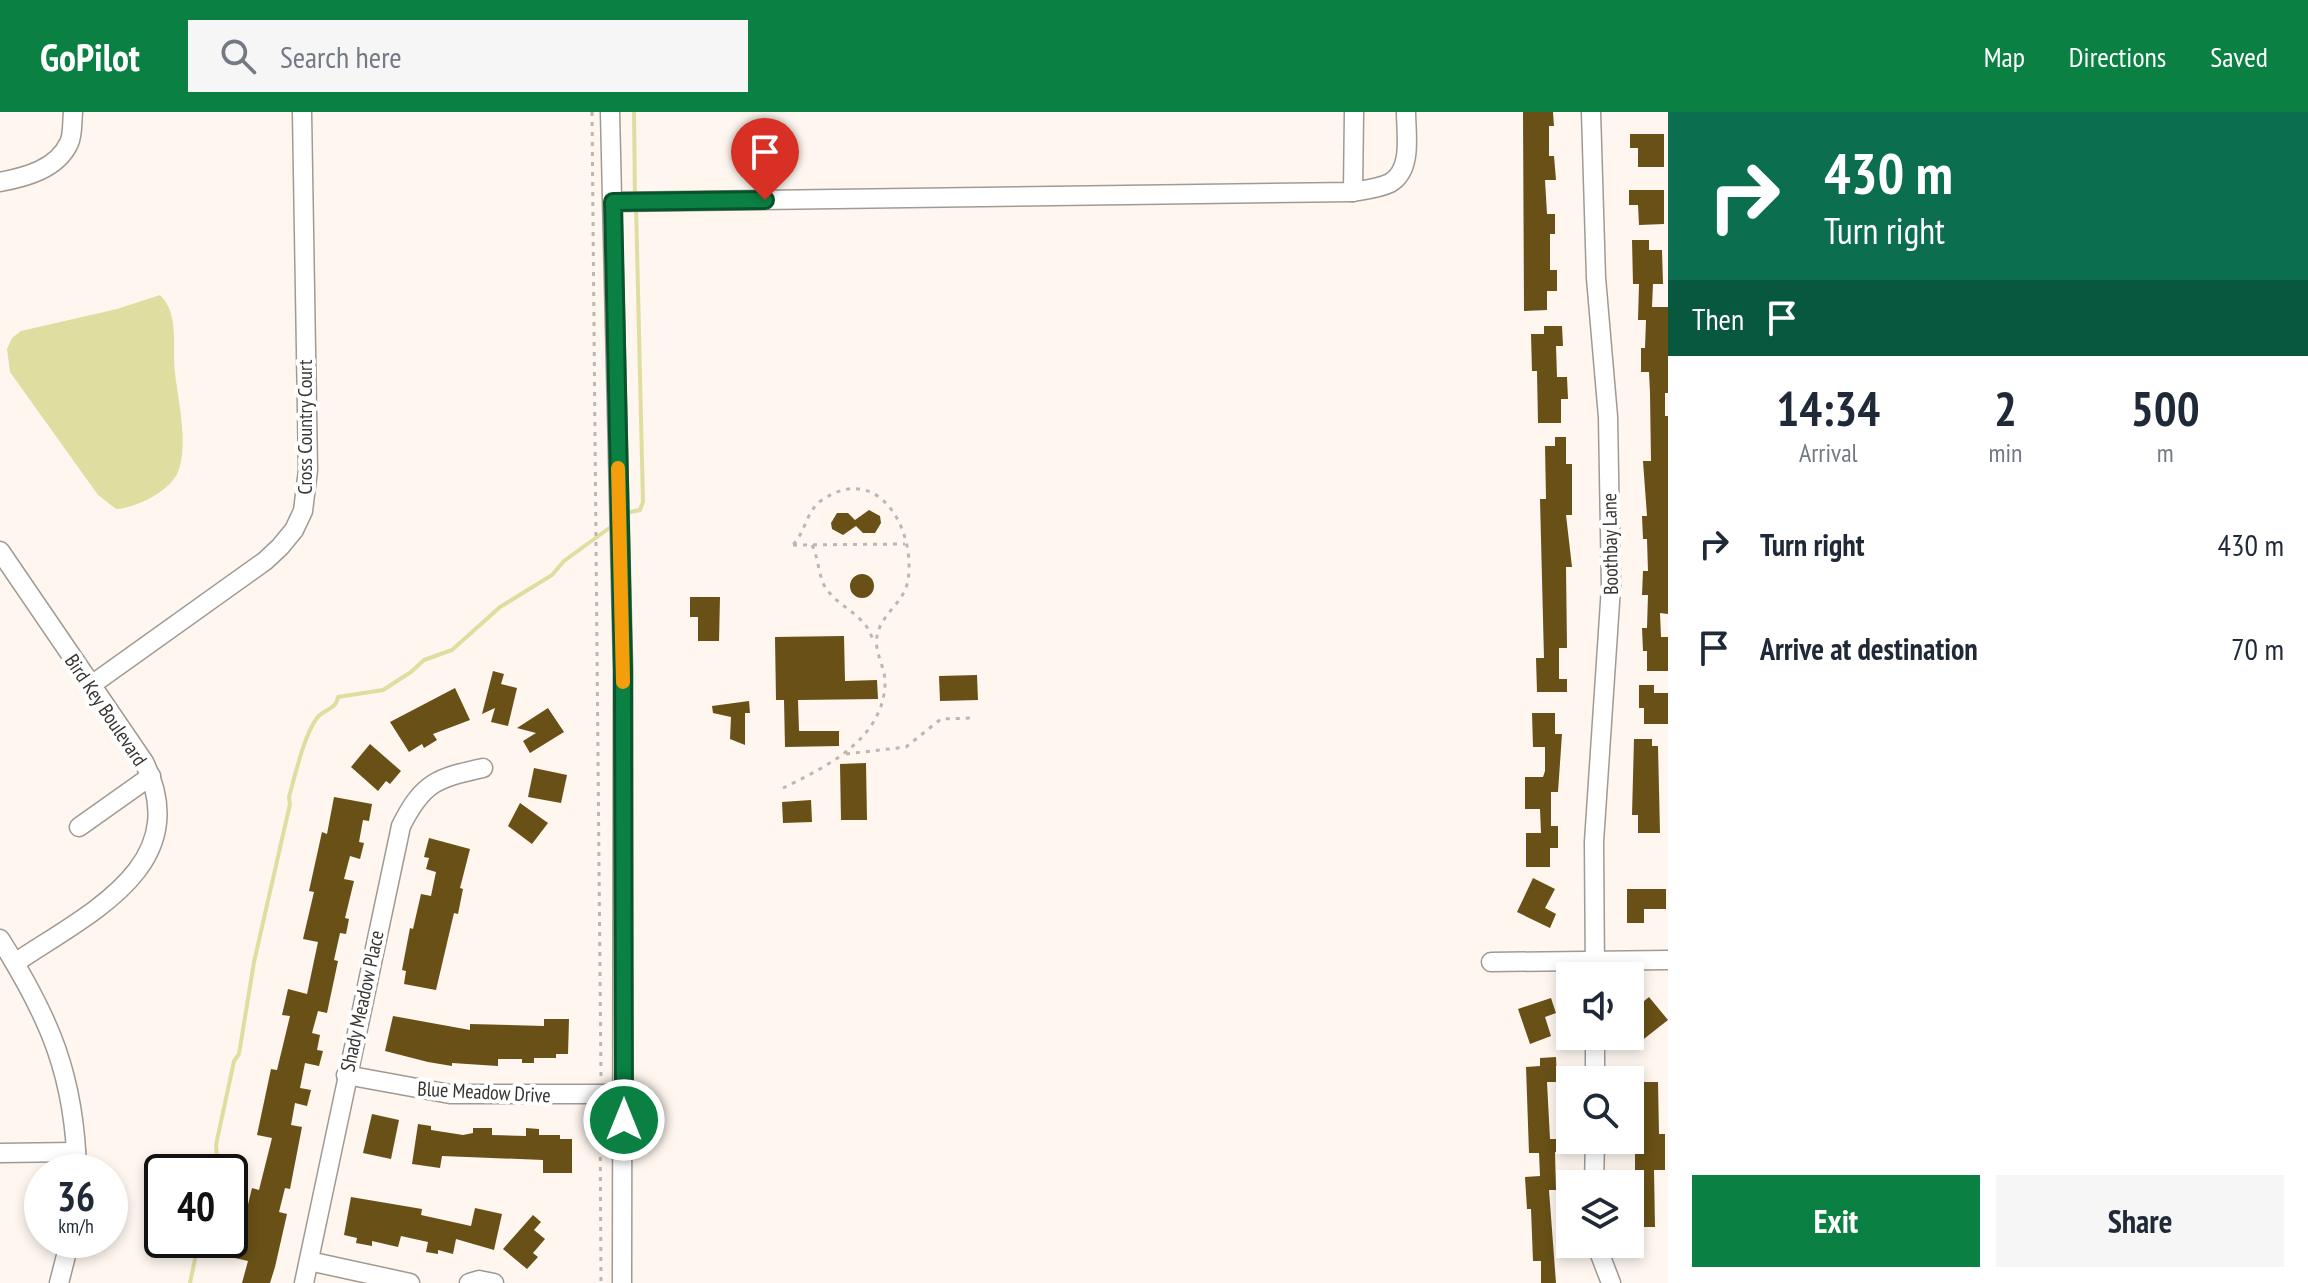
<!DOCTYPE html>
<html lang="en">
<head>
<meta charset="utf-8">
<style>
	:root { --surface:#fff; --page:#f6f6f7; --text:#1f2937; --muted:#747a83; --accent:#0b8043 }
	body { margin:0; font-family:"PT Sans Narrow",sans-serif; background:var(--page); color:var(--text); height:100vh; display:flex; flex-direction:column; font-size:30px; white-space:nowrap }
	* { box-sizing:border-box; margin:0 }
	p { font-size:26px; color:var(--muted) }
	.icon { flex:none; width:44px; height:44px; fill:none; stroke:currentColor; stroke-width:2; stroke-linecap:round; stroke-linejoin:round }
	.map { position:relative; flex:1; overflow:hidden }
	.sheet { display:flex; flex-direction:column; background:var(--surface); width:640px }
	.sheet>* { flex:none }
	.top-card { background:#0b6e4f; color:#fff; overflow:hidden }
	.controls { position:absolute; left:1556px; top:850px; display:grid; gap:16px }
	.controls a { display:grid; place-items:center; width:88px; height:88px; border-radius:0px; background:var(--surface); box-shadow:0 4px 12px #0003; font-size:40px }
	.speed { position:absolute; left:24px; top:1042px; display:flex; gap:16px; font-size:40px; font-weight:700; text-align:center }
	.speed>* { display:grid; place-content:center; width:104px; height:104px; border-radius:50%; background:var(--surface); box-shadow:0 4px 12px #0003; line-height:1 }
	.speed small { font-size:20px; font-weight:400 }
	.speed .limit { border:4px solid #111; border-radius:12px; background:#fff; color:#111 }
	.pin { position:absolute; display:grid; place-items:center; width:68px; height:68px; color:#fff; margin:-82px -34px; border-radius:50% 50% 50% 0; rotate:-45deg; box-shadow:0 0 8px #0007 }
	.pin .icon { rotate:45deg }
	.me { position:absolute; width:88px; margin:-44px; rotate:0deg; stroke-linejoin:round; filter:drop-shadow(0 0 6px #0008) }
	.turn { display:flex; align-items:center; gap:28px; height:168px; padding:0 24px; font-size:36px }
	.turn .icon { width:104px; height:104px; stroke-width:2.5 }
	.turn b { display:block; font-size:56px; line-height:68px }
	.then { display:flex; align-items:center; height:76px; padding:0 24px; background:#0003; gap:16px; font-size:30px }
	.eta { display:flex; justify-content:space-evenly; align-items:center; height:136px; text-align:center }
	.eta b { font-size:48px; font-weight:600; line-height:56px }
	.primary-button { display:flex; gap:16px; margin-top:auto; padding:16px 24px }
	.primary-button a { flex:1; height:92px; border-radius:0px; background:var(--accent); color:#fff; font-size:32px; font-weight:600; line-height:92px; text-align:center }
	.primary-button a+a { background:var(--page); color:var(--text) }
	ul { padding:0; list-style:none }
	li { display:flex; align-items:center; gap:24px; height:104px; padding:0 24px }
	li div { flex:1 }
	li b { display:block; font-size:30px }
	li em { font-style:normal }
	header { display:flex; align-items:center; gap:48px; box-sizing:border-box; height:112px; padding:0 40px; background:var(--accent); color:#fff }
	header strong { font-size:38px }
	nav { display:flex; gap:44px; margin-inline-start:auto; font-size:28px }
	.search { width:560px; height:72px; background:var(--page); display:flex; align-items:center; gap:20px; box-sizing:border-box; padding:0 28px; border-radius:0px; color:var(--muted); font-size:30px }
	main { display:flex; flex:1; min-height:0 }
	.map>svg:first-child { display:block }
	.water { fill:#dfdea0 }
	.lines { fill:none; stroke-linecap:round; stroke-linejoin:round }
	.stream { stroke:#dfdea0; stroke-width:4 }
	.building { fill:#685016 }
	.minor-casing { stroke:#a19a94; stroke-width:21 }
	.path { stroke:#bdb6b1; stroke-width:3; stroke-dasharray:4 6; stroke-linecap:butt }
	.minor { stroke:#fff; stroke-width:18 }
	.route-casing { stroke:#07532c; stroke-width:20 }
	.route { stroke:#0b8043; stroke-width:14 }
	.slow { stroke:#f59e0b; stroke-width:14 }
	.labels { text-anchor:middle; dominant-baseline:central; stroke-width:8; stroke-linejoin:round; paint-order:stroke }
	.street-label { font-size:20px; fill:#373431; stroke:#fff }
</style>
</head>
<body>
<header>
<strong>GoPilot</strong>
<div class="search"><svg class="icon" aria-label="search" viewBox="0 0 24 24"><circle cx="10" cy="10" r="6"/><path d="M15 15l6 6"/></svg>Search here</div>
<nav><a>Map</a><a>Directions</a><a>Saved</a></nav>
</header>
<main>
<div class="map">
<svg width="1668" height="1171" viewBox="0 0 1668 1171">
	<rect width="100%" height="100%" fill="#fef6ef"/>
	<path class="water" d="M160,183C180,202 172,237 175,261C178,288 189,333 178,360C170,379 137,396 116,397L98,383L10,260L7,237L12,226L21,219L117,197Z"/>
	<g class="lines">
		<g class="stream">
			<polyline points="634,0 635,86"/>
			<polyline points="630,400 640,398 643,390 636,94"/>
			<path d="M212,1060L217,1046L216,1033L234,949L239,942L254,850L290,692L289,685C295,664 304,623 317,606C324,597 336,598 338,585L383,578L411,560L424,548L452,538L500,495L552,463L564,449L612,414"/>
			<polyline points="190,1171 199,1128"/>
		</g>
	</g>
	<g class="building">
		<polygon points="1523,0 1553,0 1554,14 1549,14 1549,44 1554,44 1556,68 1545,68 1547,102 1555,102 1555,122 1550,122 1550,158 1557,158 1557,179 1547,179 1547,198 1524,199"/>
		<polygon points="1630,22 1664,22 1664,55 1638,55 1638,36 1630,36"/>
		<polygon points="1629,78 1664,78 1664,112 1639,113 1638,93 1629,93"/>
		<polygon points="1632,128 1649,128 1649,138 1662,138 1663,172 1653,172 1652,195 1668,195 1668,281 1665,281 1665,304 1668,304 1668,502 1660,501 1661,525 1668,525 1668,559 1647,559 1647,539 1643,539 1642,516 1647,516 1648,483 1642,483 1643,459 1648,459 1647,427 1643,427 1642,404 1647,404 1643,349 1651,349 1650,281 1649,260 1641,260 1641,236 1645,236 1646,208 1638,208 1639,172 1633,172"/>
		<polygon points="1544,214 1562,214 1563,234 1556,234 1557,265 1567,265 1568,287 1561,287 1561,311 1538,311 1537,259 1532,259 1531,222 1544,222"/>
		<polygon points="1555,325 1566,325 1566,352 1572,352 1572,403 1566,403 1572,455 1566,455 1567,536 1559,536 1559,567 1567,567 1567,580 1537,580 1536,546 1544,546 1540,387 1546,387 1545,334 1555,334"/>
		<polygon points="869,398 880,404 881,411 875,421 863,421 856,414 843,423 832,417 831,411 837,401 848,401 855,408"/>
		<circle cx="862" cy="474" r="12"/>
		<polygon points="690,485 720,485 719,529 698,529 698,505 690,505"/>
		<polygon points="844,524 845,569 877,568 878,587 798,588 799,619 839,619 839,634 785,635 784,588 776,588 775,525"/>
		<polygon points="493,559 504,562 501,572 517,576 508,614 491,610 495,596 482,602"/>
		<polygon points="977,563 978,588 940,589 939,564"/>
		<polygon points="1639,573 1654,573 1654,581 1668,581 1668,612 1644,612 1644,596 1639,596"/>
		<polygon points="455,576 470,608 433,622 437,628 424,636 422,632 409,640 390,610"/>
		<polygon points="749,589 750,601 745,601 745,633 730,627 731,605 713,601 712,594"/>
		<polygon points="548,596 564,620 530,641 523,629 536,621 517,616"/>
		<polygon points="1532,601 1555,601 1555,622 1562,622 1558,680 1551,680 1551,714 1558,714 1558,736 1550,736 1550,755 1526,755 1526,721 1541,721 1540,697 1525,697 1525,665 1543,665 1545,659 1545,635 1533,635"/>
		<polygon points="1634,627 1652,627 1652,634 1658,634 1660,721 1638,721 1638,703 1632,703"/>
		<polygon points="370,632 401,659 390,672 386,669 378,679 351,655"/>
		<polygon points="866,651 867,708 841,708 840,652"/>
		<polygon points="534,656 567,663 561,691 528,685"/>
		<polygon points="334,685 372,692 369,709 363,708 359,730 364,731 360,747 350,744 344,767 354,769 345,806 349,807 346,822 340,821 334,848 338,849 327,901 318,899 312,921 320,923 317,938 323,939 319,954 305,951 300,976 311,978 307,994 295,991 291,1013 302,1015 290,1077 285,1076 279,1100 287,1102 275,1155 270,1171 242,1171 248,1149 235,1146 252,1076 259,1078 272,1026 257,1023 271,957 277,958 290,904 282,903 288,877 307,882 318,830 303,827 314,780 309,779 322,720 327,722"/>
		<polygon points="811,688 812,710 783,711 782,690"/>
		<polygon points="520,691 548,711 532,732 508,714"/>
		<polygon points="429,726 470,737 460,776 463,777 458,802 454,801 436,878 404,872 406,859 402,858 410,816 413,817 421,782 431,784 436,760 426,757 429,746 424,745"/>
		<polygon points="1533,766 1555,777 1545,796 1556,802 1550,816 1517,800"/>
		<polygon points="1627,777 1666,777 1666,797 1644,797 1644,811 1627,811"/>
		<polygon points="1649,885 1668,908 1640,930 1630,918 1630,910 1639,903 1634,897"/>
		<polygon points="1551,886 1556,901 1545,905 1551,924 1530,932 1518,897"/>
		<polygon points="393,904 470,918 470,912 544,914 544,907 569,907 568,942 556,942 556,946 534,946 534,951 522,951 522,947 498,947 498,954 452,951 452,954 428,950 385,939"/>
		<polygon points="1556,945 1557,970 1547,970 1550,1027 1558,1027 1558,1040 1555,1040 1556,1078 1549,1078 1556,1171 1541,1171 1541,1149 1533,1149 1531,1097 1527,1097 1525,1065 1540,1064 1539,1041 1529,1041 1526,955 1540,954 1540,946"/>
		<polygon points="1643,961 1644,970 1658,970 1659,1022 1665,1022 1665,1058 1654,1058 1655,1115 1634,1115 1630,1072 1635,1072 1635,1041 1628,1041 1628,1028 1630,1017 1636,1017 1635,985 1630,985 1630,962"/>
		<polygon points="372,1002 399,1008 391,1047 363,1041"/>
		<polygon points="418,1012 431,1014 431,1018 463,1023 473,1021 473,1016 492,1016 492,1023 526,1024 526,1016 539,1017 539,1023 560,1023 560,1027 572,1027 572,1061 543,1061 543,1048 442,1044 440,1056 412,1052"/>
		<polygon points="351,1085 422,1097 421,1103 471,1114 475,1096 502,1102 494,1138 456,1127 453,1142 438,1138 438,1142 426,1140 428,1130 401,1124 398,1135 372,1129 372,1134 356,1131 357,1126 344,1123"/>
		<polygon points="533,1103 541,1110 534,1118 545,1127 533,1141 538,1145 527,1157 503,1137"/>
	</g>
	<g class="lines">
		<defs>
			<g id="minor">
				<polyline points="610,0 623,557 622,1171"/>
				<polyline points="1591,0 1596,166 1608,305 1611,475 1594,730 1595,864"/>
				<path d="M0,70C26,65 57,57 69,31C73,23 72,9 73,0"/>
				<path d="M1353,80C1364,78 1380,76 1390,71C1413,58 1406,22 1406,0"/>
				<polyline points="613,90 1353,80 1354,0"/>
				<path d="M0,439L144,650C196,754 87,802 15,851"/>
				<polyline points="90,574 265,449 280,435 294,418 303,399 308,358 302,0"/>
				<polyline points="79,715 151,664"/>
				<path d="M0,827C50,906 75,965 77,1060"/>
				<polyline points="1491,850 1668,848"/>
				<polyline points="1595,924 1595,968"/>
				<polyline points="346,963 450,982 624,982"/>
				<polyline points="0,1041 76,1040"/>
				<polyline points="1594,1072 1595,1028"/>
				<polyline points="1596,1132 1611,1171"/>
				<polyline points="309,1149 410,1171"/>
				<polyline points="59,1171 70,1128"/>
				<path d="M304,1171L401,714C423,670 437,666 483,656"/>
				<polyline points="469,1171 479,1168 494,1171"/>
			</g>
		</defs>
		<use href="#minor" class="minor-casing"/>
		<g class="path">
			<polyline points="592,0 601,968"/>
			<polyline points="793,433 905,432"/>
			<path d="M812,433C818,445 818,458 823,471C835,496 866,500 873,529"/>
			<polyline points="846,642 906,635 941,607 973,606"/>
			<path d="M783,676C826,655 882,628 885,573C886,553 872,540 878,520C883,501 905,489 908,468C916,419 879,349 822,388C806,399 806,419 793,433"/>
			<polyline points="600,995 601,1171"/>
		</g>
		<use href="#minor" class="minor"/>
	</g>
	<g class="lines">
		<defs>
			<polyline id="route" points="624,1008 623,557 613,90 765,88"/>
		</defs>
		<use href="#route" class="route-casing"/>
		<use href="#route" class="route"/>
		<polyline class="slow" points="618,356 623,570"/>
	</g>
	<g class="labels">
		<g class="street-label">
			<text transform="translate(305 315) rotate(-90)">Cross Country Court</text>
			<text transform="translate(1610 432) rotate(-91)">Boothbay Lane</text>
			<text transform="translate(106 598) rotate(56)">Bird Key Boulevard</text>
			<text transform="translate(362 889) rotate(-78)">Shady Meadow Place</text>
			<text transform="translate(484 980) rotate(3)">Blue Meadow Drive</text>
		</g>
	</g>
</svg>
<div class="controls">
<a><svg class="icon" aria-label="sound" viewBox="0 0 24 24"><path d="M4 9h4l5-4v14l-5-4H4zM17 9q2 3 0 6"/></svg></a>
<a><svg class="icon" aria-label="search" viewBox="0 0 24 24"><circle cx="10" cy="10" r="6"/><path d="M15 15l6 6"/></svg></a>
<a><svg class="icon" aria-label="layers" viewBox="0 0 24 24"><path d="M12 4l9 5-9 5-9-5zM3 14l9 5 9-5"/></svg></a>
</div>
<div class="speed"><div>36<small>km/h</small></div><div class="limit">40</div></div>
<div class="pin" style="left:765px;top:88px;background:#d93025"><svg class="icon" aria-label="arrive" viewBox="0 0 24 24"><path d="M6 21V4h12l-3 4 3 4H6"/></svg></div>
<svg class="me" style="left:624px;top:1008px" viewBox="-20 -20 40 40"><circle r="17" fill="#0b8043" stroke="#fff" stroke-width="3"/><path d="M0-11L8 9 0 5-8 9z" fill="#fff"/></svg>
</div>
<section class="sheet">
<div class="top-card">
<div class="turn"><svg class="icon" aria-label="right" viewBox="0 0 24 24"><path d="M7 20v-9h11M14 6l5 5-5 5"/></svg><div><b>430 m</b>Turn right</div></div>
<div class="then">Then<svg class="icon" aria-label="arrive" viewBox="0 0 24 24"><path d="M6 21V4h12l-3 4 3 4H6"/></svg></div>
</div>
<div class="eta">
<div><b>14:34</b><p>Arrival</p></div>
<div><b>2</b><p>min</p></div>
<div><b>500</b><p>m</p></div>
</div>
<ul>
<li><svg class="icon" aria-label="right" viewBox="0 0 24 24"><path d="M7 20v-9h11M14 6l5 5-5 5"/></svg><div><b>Turn right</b></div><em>430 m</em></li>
<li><svg class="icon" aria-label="arrive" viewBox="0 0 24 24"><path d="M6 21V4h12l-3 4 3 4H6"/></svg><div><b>Arrive at destination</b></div><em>70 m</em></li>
</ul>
<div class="primary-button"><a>Exit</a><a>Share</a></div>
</section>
</main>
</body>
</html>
